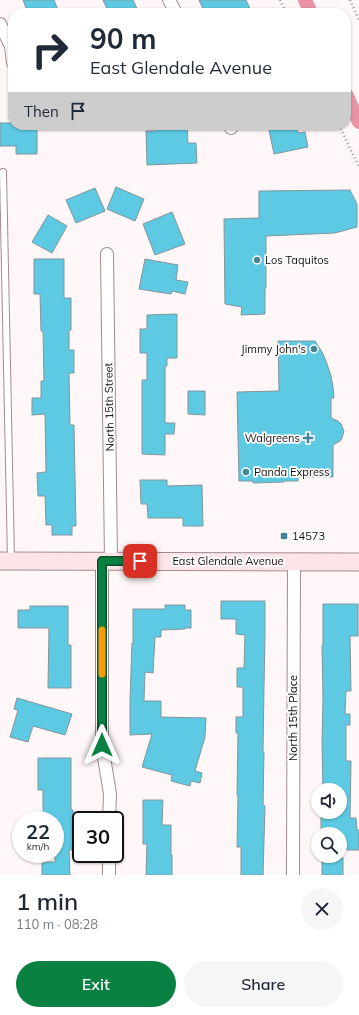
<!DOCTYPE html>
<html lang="en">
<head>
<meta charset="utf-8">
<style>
	:root { --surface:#fff; --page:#f6f6f7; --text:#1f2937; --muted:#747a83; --accent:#0b8043 }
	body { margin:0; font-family:Mulish,sans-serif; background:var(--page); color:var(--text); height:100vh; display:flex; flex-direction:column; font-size:15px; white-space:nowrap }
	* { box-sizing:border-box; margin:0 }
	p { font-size:13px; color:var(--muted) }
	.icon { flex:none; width:22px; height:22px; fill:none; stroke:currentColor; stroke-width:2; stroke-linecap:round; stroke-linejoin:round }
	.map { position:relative; height:875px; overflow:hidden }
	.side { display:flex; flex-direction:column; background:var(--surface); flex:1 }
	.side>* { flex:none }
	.top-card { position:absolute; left:8px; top:8px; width:343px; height:122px; border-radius:16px; box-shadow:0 1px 3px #0004; background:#fff; color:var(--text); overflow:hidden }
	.fabs { position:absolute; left:311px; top:783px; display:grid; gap:8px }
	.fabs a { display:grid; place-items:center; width:36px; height:36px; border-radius:50%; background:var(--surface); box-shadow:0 1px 3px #0004; font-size:20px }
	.speed { position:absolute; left:12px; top:811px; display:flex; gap:8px; font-size:20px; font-weight:700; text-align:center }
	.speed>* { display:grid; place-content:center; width:52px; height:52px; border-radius:50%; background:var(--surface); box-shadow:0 1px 3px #0004; line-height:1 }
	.speed small { font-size:10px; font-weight:400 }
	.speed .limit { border:2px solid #111; border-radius:6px; background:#fff; color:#111 }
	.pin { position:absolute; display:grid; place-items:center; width:34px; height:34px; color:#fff; margin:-17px; border-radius:8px; box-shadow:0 2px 6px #0006 }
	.me { position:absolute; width:44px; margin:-22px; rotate:0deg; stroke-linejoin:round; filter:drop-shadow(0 0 3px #0008) }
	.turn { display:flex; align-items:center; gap:14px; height:84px; padding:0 16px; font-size:18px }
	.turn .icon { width:52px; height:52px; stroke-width:2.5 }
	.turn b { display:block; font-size:28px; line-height:34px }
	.then { display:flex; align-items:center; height:38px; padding:0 16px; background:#0003; gap:8px; font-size:15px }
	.round { display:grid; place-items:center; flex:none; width:42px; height:42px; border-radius:21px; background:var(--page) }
	.summary { display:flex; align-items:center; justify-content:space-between; height:68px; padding:0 16px }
	h1 { font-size:24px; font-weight:600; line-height:30px }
	.button { display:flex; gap:8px; margin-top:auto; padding:8px 16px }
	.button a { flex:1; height:46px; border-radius:24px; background:var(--accent); color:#fff; font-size:16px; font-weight:600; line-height:46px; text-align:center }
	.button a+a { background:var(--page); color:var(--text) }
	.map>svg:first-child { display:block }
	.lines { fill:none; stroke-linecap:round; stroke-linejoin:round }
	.canal { stroke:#e993a4; stroke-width:14 }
	.building { fill:#5dc9e3; stroke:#81969b }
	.lane-casing { stroke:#a18c90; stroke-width:8 }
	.street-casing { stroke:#a18c90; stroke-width:14 }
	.secondary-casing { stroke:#a18c90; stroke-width:19 }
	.path { stroke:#999192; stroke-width:2.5; stroke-dasharray:1 3; stroke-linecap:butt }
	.lane { stroke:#fff; stroke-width:6 }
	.street { stroke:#fff; stroke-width:12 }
	.secondary { stroke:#fde4e9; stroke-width:17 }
	.route-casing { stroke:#07532c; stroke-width:10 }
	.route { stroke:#0b8043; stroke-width:7 }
	.slow { stroke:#f59e0b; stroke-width:7 }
	.poi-dot { fill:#458798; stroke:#fff; stroke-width:1.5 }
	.labels { text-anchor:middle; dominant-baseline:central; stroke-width:3.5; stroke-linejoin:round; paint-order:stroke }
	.poi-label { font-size:11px; fill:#160f10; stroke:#fff; text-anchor:start }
	.street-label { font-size:11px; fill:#160f10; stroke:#fff }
</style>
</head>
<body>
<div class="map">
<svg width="359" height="875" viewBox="0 0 359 875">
	<rect width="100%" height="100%" fill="#fff6f7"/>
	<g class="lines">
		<g class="canal">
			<polyline points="305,0 311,13"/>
			<polyline points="346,94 359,122"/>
		</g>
	</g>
	<g class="building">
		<polygon points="23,0 54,0 58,10 52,13 28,13"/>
		<polygon points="103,0 133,0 139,13 109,13"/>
		<polygon points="199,0 246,0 252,13 205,13"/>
		<polygon points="0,123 13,123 13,125 37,125 37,154 16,154 16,146 0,146"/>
		<polygon points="155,125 187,125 188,143 196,143 197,163 147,165 146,131 155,131"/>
		<polygon points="268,125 296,125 298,133 305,132 308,147 274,154"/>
		<polygon points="116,187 144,199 135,221 107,209"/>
		<polygon points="95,188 105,211 76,223 66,200"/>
		<polygon points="350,190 357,204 357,227 335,233 266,236 266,288 265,288 265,314 241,315 242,307 225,304 224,219 259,218 259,191"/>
		<polygon points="172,212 185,244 155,255 143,224"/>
		<polygon points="48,215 67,226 52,253 32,242"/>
		<polygon points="34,259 64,259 64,298 71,298 71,330 69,330 69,350 74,350 74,373 69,373 70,425 74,425 76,526 72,526 72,535 52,535 52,525 46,525 45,496 38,496 37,473 46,472 45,414 32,415 32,398 41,398 41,381 44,381 43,331 41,331 40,294 34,294"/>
		<polygon points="145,259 178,265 176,280 188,282 185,294 172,291 171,294 139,289"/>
		<polygon points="177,314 177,358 167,358 167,366 165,366 165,423 175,423 174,434 165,434 165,455 142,454 142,380 147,380 147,353 140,353 140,329 147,329 147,315"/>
		<polygon points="278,341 315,341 322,352 326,361 331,376 333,387 334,398 331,398 331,418 338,421 341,424 344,431 342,438 340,441 333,445 333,477 298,477 298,481 284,481 284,482 253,483 253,481 239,481 237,392 279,391"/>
		<polygon points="188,391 205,391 205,415 188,414"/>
		<polygon points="140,480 167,480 167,486 202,485 203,526 183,526 183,518 148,518 147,504 141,504"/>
		<polygon points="221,601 265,601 265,635 264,687 263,752 264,752 263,805 265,806 263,875 241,875 241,847 237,847 238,795 237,795 238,733 236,733 236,717 243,717 243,687 237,687 237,668 244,668 245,635 236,634 236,619 221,619"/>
		<polygon points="323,604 358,604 358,636 350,636 351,691 346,691 345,714 350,714 350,725 346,725 346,761 351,761 350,818 356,818 357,830 359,830 359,850 340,850 340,834 321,834 321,812 340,812 340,790 323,790 322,743 323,698 322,645 323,645"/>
		<polygon points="165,605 185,605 185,610 191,610 191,628 185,628 185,629 161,630 161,637 155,637 153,673 145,672 144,701 161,701 161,717 206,718 205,737 195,771 202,773 200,783 191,781 190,786 171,781 172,775 142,767 152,734 130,735 130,701 132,643 133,643 133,609 165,609"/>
		<polygon points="30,606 68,606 68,645 71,645 71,688 48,688 49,628 18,628 18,610 30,610"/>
		<polygon points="17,698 72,714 65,735 33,726 28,742 10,737 18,710 14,709"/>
		<polygon points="38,758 71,758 71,810 73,810 73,850 69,850 70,875 42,875 42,862 55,862 55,820 43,820 43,790 38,790"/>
		<polygon points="143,800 163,800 162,825 171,825 171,855 172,855 172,875 146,875 147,844 143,844"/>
		<rect x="322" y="858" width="21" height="17"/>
	</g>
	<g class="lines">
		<defs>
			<polyline id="lane" points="3,172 11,560"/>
			<g id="street">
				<polyline points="169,0 176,13"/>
				<polyline points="0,24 11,46 13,63"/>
				<polyline points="230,125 231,128"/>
				<polyline points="107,254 111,561"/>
				<polyline points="102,561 102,745 110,794 109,820"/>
				<polyline points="109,875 109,854"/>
				<polyline points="293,875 294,562"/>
			</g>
			<polyline id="secondary" points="0,561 359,562"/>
		</defs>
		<use href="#lane" class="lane-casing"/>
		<use href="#street" class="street-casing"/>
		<use href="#secondary" class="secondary-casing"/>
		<g class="path">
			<polyline points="280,0 286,13"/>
			<polyline points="350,0 359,20"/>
			<polyline points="339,125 354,157 359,166"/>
		</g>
		<use href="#lane" class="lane"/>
		<use href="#street" class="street"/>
		<use href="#secondary" class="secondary"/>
	</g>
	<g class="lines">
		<defs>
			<polyline id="route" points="102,745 102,561 140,561"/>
		</defs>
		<use href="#route" class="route-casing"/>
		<use href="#route" class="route"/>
		<polyline class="slow" points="102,674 102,630"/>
	</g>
	<g class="poi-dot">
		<circle cx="257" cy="260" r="4"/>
		<circle cx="314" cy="349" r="4"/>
		<path d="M306 432h4v4h4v4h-4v4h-4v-4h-4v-4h4z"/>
		<circle cx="246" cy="472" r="4"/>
		<rect x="280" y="532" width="8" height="8" rx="2"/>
	</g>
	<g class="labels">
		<g class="poi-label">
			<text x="265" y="260">Los Taquitos</text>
			<text x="306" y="349" text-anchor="end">Jimmy John's</text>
			<text x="300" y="438" text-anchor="end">Walgreens</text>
			<text x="254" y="472">Panda Express</text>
			<text x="292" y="536">14573</text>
		</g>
		<g class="street-label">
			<text transform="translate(109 407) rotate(-91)">North 15th Street</text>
			<text x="228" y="561">East Glendale Avenue</text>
			<text transform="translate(293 718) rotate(-90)">North 15th Place</text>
		</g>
	</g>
</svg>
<div class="fabs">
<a><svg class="icon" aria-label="sound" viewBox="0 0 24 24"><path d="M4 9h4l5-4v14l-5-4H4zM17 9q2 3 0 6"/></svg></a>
<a><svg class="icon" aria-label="search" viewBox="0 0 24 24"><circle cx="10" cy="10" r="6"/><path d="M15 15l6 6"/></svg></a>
</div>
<div class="speed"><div>22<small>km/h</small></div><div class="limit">30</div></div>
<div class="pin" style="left:140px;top:561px;background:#d93025"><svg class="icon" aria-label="arrive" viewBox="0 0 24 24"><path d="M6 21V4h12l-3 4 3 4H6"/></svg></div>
<svg class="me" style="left:102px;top:745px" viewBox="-20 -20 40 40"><path d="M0-17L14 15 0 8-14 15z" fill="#0b8043" stroke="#fff" stroke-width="4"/></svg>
<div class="top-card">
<div class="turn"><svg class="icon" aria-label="right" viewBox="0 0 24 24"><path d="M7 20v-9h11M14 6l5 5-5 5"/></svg><div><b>90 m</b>East Glendale Avenue</div></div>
<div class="then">Then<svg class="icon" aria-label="arrive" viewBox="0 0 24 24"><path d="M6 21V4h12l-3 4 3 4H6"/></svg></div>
</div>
</div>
<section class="side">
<div class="summary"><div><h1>1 min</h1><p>110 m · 08:28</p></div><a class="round"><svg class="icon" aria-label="close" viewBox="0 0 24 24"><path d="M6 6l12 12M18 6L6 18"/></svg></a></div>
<div class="button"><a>Exit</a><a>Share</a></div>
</section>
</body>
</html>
